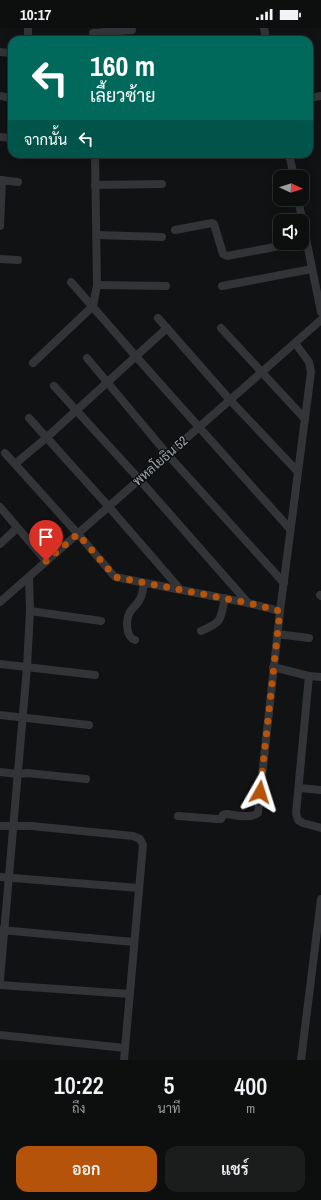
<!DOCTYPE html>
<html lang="th">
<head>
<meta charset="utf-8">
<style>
	:root { --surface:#0d0e0e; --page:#1b1c1c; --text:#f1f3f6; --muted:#9a9c9e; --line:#2d2e2e; --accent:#b45309 }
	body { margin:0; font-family:"Archivo Narrow",Sarabun,sans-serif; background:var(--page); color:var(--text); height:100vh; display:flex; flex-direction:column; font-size:15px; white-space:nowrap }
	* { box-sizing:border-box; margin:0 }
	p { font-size:13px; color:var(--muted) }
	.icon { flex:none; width:22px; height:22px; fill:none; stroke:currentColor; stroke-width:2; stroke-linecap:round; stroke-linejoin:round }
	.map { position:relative; height:1032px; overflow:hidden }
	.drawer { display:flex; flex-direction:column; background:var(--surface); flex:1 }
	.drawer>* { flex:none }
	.guide { position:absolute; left:8px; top:8px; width:305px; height:122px; border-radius:12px; box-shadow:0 2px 10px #0003,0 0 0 1px var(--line); background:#00695c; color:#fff; overflow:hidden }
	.needle { width:26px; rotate:93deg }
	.fabs { position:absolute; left:273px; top:142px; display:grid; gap:8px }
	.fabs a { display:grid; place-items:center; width:36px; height:36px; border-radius:8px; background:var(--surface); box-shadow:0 2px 10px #0003,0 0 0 1px var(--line); font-size:20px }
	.pin { position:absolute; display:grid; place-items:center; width:34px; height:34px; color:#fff; margin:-41px -17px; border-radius:50% 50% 50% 0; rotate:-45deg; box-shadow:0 0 4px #0007 }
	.pin .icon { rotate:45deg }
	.me { position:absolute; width:44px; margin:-22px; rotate:6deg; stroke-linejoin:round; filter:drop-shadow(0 0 3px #0008) }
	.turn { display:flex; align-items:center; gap:14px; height:84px; padding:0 16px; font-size:18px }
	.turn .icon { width:52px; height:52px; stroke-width:2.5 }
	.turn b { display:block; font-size:28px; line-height:34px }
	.then { display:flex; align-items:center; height:38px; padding:0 16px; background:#0003; gap:8px; font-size:15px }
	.eta { display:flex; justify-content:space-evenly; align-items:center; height:68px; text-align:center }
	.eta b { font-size:24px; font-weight:600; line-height:28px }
	.action { display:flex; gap:8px; margin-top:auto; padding:8px 16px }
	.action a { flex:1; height:46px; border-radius:12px; background:var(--accent); color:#fff; font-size:16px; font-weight:600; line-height:46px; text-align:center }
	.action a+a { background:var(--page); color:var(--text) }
	.status { display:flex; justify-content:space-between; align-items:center; height:28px; padding:0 20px; background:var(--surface); direction:ltr }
	.status svg { height:11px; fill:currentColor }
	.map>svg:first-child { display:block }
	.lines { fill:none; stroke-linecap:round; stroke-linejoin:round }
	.minor { stroke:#333437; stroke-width:8 }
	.route { stroke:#b45309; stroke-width:7; stroke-dasharray:0 12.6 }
	.labels { text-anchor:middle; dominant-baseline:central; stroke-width:3; stroke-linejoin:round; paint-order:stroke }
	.street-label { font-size:13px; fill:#a4aab2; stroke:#0c0d0e }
</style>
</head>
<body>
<div class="status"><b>10:17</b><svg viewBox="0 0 49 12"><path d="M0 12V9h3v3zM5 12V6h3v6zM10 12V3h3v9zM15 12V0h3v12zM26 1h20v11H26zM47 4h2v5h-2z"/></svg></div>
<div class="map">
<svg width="321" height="1032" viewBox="0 0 321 1032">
	<rect width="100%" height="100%" fill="#111213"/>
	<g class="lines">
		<g class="minor">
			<polyline points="264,0 266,12"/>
			<polyline points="93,5 132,2"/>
			<polyline points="28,12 28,0"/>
			<polyline points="0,24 12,25"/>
			<polyline points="0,68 6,69"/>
			<polyline points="309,70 321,68"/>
			<polyline points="0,109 12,110"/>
			<polyline points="289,126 294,149"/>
			<polyline points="0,152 18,154"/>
			<polyline points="95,157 162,156"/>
			<polyline points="298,171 321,284"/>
			<polyline points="0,198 2,152"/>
			<polyline points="175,202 212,195 214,196 223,226 227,228 296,215"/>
			<polyline points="97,207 162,209"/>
			<polyline points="0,231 18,232"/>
			<polyline points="71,254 140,333 290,501"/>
			<polyline points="97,257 166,258"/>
			<polyline points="222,258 312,241"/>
			<polyline points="158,290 230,372 298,444"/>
			<polyline points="221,300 305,391"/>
			<polyline points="87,330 168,427 284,555"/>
			<polyline points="33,335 93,278 97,257 95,126"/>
			<polyline points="54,358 139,451 248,575"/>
			<polyline points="29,390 109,479 180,561"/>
			<polyline points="5,425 78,506 115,549 248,575 280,583"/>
			<polyline points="15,436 46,410 167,300"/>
			<polyline points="0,479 46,533"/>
			<polyline points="0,516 17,500"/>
			<polyline points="320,567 321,568"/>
			<polyline points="0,574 321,292"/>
			<polyline points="30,583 101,593"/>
			<path d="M201,603C223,594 220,592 225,570"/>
			<polyline points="277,606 309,610"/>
			<path d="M135,612C125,609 126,591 130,584C133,579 138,576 140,571C143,566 143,560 144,555"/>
			<polyline points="0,636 95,647"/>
			<polyline points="273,639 309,648 321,649"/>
			<polyline points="309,648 296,785 298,792 303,795 321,800"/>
			<polyline points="0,687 89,697"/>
			<polyline points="0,744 18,746 27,745 86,751"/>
			<polyline points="299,760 321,762"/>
			<path d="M178,788L217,791H221L223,787L227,786C235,787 251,791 258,785L280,583L311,344L309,334L295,315"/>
			<polyline points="0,798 31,798 133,808 140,811 143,817 124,1032"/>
			<polyline points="0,849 139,860"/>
			<polyline points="0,902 134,914"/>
			<polyline points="0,952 27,639 30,583 29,549"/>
			<polyline points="0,957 130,966"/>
			<polyline points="0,1007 125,1020"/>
			<polyline points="301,1032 321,871"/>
		</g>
	</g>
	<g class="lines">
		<polyline class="route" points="46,533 78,506 115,549 248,575 280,583 260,764"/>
	</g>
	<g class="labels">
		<g class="street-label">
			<text transform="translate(160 433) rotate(-41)">พหลโยธิน 52</text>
		</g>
	</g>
</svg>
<div class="fabs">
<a><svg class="needle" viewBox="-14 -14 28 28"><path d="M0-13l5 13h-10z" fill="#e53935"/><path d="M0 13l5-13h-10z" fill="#9a9c9e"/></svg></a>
<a><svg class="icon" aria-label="sound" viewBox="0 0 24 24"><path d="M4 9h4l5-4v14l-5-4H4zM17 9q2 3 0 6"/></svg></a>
</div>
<div class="pin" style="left:46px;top:533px;background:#d93025"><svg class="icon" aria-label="arrive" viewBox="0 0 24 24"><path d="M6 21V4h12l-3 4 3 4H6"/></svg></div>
<svg class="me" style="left:260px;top:764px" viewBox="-20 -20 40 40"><path d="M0-17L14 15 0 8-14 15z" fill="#b45309" stroke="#fff" stroke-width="4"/></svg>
<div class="guide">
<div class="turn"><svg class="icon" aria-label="left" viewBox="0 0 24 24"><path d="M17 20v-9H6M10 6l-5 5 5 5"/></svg><div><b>160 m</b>เลี้ยวซ้าย</div></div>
<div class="then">จากนั้น<svg class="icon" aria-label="left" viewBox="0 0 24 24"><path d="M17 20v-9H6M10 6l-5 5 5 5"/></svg></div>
</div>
</div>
<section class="drawer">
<div class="eta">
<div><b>10:22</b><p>ถึง</p></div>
<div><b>5</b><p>นาที</p></div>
<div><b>400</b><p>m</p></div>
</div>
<div class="action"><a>ออก</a><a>แชร์</a></div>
</section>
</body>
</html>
